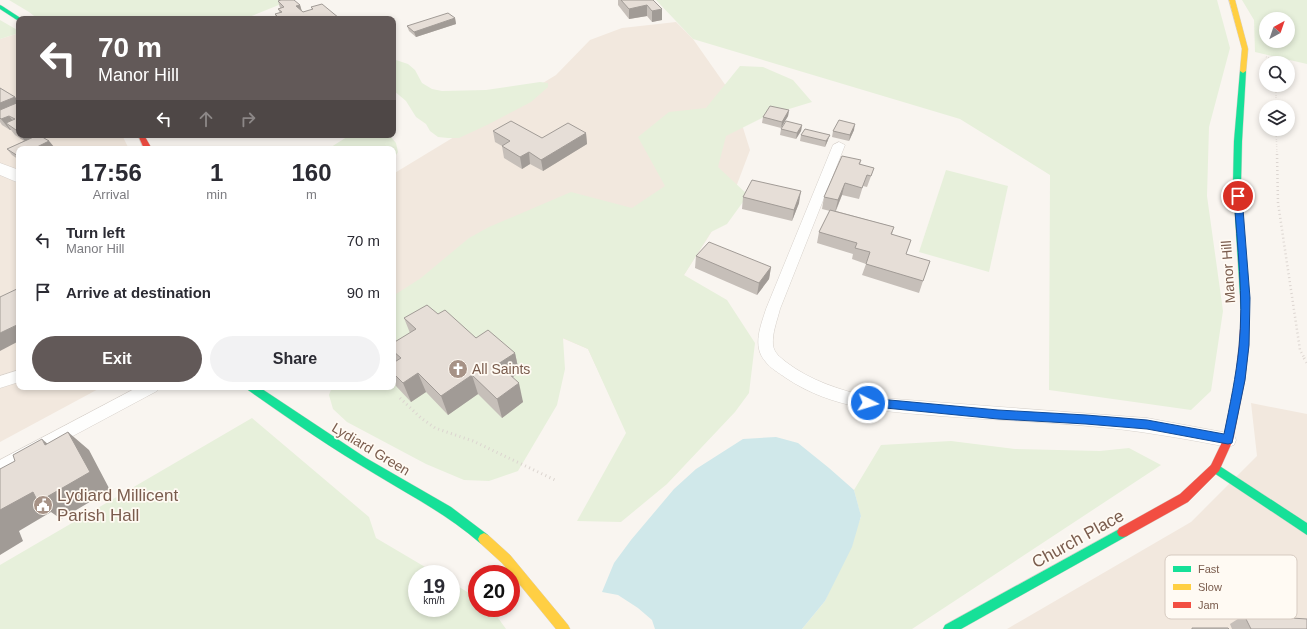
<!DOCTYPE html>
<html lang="en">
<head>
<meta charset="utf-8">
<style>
	:root { --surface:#fff; --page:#f2f2f3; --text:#2b2b33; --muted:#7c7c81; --accent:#625958 }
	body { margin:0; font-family:Arial,sans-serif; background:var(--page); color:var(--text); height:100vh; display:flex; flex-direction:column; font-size:15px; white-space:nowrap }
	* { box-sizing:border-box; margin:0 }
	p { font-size:13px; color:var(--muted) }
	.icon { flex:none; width:22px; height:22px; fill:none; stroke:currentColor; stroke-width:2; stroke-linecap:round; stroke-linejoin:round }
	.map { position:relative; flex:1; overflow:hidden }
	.side { position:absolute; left:16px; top:146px; width:380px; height:244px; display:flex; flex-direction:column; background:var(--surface); border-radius:8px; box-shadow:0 2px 6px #0003 }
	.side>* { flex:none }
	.hud { position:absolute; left:16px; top:16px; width:380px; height:122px; border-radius:8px; box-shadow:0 2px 6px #0003; background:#625958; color:#fff; overflow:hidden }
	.needle { width:26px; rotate:40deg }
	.fabs { position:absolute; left:1259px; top:12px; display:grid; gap:8px }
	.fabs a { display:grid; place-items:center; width:36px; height:36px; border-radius:50%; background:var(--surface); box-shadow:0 2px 6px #0003; font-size:20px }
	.speed { position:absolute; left:408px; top:565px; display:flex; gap:8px; font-size:20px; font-weight:700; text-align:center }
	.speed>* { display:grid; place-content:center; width:52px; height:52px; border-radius:50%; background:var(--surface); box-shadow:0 2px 6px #0003; line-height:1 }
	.speed small { font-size:10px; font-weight:400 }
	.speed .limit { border:6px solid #d22; background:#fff; color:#111 }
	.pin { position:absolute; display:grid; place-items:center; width:34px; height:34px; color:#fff; margin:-17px; border:2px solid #fff; border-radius:50%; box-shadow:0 1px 4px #0007 }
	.me { position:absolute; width:44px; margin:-22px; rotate:95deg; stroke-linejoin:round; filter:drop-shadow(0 0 3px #0008) }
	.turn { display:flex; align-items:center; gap:14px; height:84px; padding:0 16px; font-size:18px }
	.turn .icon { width:52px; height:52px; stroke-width:2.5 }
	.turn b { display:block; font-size:28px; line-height:34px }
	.lanes { display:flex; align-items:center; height:38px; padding:0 16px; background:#0003; justify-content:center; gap:20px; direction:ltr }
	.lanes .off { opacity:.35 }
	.eta { display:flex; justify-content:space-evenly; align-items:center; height:68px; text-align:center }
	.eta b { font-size:24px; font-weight:800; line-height:28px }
	.action { display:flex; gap:8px; margin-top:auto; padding:8px 16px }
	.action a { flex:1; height:46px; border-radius:24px; background:var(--accent); color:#fff; font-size:16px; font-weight:800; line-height:46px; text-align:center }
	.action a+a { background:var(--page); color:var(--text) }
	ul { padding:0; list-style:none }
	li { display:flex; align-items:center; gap:12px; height:52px; padding:0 16px }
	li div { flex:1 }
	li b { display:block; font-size:15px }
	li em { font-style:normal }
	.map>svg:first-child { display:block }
	.residential { fill:#f2e8de }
	.green { fill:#e7f0db; fill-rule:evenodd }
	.water { fill:#d0e8ea }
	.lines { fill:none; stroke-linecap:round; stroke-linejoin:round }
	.lane-casing { stroke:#d7d1cb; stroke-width:1 }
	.street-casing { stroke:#d7d1cb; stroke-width:1 }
	.fast-casing { stroke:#d9d2cb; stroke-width:1 }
	.slow-casing { stroke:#d9d2cb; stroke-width:1 }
	.jam-casing { stroke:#d9d2cb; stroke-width:1 }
	.path-far2 { stroke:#dcd5d0; stroke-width:1.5; stroke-dasharray:0.5 2; stroke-linecap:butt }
	.path-far1 { stroke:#dcd5d0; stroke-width:2.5; stroke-dasharray:1 3; stroke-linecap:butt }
	.path { stroke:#dcd5d0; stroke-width:3; stroke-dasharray:1 3.5; stroke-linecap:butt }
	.lane { fill:#fefefd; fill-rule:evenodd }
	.street { fill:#fefefd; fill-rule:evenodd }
	.fast { fill:#16e098; fill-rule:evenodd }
	.slow { fill:#ffcf43; fill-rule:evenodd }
	.jam { fill:#f24e42; fill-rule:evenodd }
	.wall { fill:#c6bfb9 }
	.shaded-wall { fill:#a19b96 }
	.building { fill:#e6ded7; stroke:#a19b96 }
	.route { fill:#1a73e8; stroke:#114b97 }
	.labels { text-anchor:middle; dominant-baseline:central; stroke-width:3.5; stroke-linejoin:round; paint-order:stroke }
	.street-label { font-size:14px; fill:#7a5c4d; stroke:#fffaf3 }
	.poi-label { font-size:14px; fill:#7a5c4d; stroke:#fffaf3; text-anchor:start }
	.near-poi-label { font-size:17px; fill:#7a5c4d; stroke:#fffaf3; text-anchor:start }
	.near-street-label { font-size:17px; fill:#7a5c4d; stroke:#fffaf3 }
	.key { fill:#fffaf3; stroke:#d7cbc1; stroke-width:1 }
	.key-label { font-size:11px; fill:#7a5c4d }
</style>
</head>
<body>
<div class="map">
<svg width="1307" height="629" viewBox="0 0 1307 629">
	<rect width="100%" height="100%" fill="#f9f5f0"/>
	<g class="residential">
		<polygon points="676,22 693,39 733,96 750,150 730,203 684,275 627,433 588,349 562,338 393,313 393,174 556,75 590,40 622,28"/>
		<polygon points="19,33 19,135 122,135 129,149 19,149 19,387 102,387 0,442 0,39"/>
		<polygon points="1251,403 1307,414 1307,629 1007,629 1191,522 1257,456"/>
	</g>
	<g class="green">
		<polygon points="9,0 291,0 244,19 38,19 29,12"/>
		<polygon points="656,0 1217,0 1230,48 1209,127 1207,196 1223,311 1211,391 1191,410 1049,390 1050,175 960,119 693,39"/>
		<path d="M1242,0H1307V64L1255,52L1254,20ZM1266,19H1288V41H1266Z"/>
		<polygon points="0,20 19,31 19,33 0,39"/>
		<polygon points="393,59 408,64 415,70 422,83 432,89 442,91 486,90 540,82 548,83 548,87 531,102 487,125 459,138 448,138 438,137 430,131 426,124 416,117 406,101 393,90"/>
		<polygon points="740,66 763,67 793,80 812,102 766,116 726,136 718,167 748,195 727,224 711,232 684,275 727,300 755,343 749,393 735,412 667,484 621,522 577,521 626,433 588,349 563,338 565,369 557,405 518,471 489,481 464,480 426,464 347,422 333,409 329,395 332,387 393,387 393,296 421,278 469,238 489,227 571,192 632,208 665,186 638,137 669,112 706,108"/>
		<polygon points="350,135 389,135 396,143 398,152 393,160 393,149 328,149"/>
		<polygon points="946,170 1008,186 989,272 919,252"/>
		<polygon points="252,418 369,517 376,538 437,574 417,574 417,608 451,608 451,582 477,598 477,608 491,608 506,629 0,629 0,565"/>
		<polygon points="951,441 1015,449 1100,451 1129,448 1161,465 912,629 802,629 825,601 861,517 854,490 881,445"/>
	</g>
	<polygon class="water" points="776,437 798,443 829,468 854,490 861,516 852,547 825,601 802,629 655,629 652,620 638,608 618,595 602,592 614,563 631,540 674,489 696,469 743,439"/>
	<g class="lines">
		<defs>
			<g id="lane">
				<path d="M839,142L845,145L780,309C777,321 772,333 773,345C774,353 780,357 786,362C811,381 838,389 868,397L1147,418L1228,433L1234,435L1236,440L1234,445L1228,447C1181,438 1136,430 1088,426C1038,421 989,420 940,416C884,411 834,410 786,378C779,373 770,368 765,361C752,346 761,325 766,309L833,145Z"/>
				<polygon points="19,370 19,382 0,388 0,376"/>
				<polygon points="138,387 160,387 157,391 0,475 0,460"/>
			</g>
			<polygon id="street" points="0,163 19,170 19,183 0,175"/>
			<g id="fast">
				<polygon points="0,5 2,6 22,19 17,20 0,9"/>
				<polygon points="1243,69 1246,71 1242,141 1241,183 1249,312 1245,315 1241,312 1233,183 1234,141 1240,71"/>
				<path d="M246,387H259L366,458L451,507L488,535L490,539L488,543L484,545L480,543C448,515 411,496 375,474C331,448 289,419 248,390Z"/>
				<polygon points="1215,463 1307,523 1307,535 1211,471 1210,468 1211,465"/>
				<polygon points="1123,527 1127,528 1129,532 1127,536 961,629 943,629 945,625"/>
			</g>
			<g id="slow">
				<polygon points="1229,0 1235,0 1248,49 1246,71 1243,73 1240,71 1242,49"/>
				<polygon points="484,533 488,535 510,555 568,625 570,629 556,629 502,563 480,543 478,539 480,535"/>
			</g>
			<g id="jam">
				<polygon points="138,135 144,135 152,149 144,149"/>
				<polygon points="1245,309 1249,312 1249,345 1245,380 1233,440 1219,471 1188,502 1127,536 1123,537 1119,536 1117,532 1119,528 1180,494 1211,465 1223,440 1235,380 1239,345 1241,312"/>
			</g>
		</defs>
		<use href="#lane" class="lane-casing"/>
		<use href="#street" class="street-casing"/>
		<use href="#fast" class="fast-casing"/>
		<use href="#slow" class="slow-casing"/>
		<use href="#jam" class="jam-casing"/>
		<g class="path-far2">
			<polyline points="1266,57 1272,59 1272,63"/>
			<polyline points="1276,85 1276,107"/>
			<polyline points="1276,129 1277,155"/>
		</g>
		<polyline class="path-far1" points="1277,154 1278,203 1300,350 1305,359"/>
		<g class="path">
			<polyline points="1304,358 1307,363"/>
			<polyline points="400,398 421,418 435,428 473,441 557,481"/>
		</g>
		<use href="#lane" class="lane"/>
		<use href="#street" class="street"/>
		<use href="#fast" class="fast"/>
		<use href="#slow" class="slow"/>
		<use href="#jam" class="jam"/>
	</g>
	<g class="wall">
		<polygon points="618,0 653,0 662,20 652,22 647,16 629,19 618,5"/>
		<polygon points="278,1 300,5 302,11 303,12 312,10 311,7 339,18 340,19 276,19 275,14 280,13 278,9 280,8"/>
		<polygon points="455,18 456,24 416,37 409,31 407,26"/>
		<polygon points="0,88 15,97 19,102 19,135 39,135 49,141 54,147 19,149 19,160 12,155 7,149 24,141 15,135 11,130 10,130 2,125 0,122"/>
		<polygon points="789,110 788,116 781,128 762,123 763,117"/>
		<polygon points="802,125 801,131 796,139 780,135 781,129"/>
		<polygon points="854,130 849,141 832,137 833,131"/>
		<polygon points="493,131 542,138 586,133 587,144 543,171 530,164 522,169 504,158 502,146 495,142"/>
		<polygon points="801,135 828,140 825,147 800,141"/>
		<polygon points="861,160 860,165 874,168 867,187 863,186 859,199 842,195 836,211 894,227 892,234 906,254 923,281 919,293 862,275 866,264 852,259 853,254 817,243 819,232 830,211 822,209 824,197"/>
		<polygon points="743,197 799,203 792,221 742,209"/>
		<polygon points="696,256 771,267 769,279 757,295 695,268"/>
		<polygon points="438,314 476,338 515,353 519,372 513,377 523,402 502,418 478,394 448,415 426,392 411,402 396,386 393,380 393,363 395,362 393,356 393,343 410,333 404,318"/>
		<polygon points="1244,615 1307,629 1232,629 1230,624"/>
	</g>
	<g class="shaded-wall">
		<polygon points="300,5 303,16 296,6"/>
		<polygon points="647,5 647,16 629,19 629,9"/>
		<polygon points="662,9 662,20 652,22 652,11"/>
		<polygon points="455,18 456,24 416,37 414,32"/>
		<polygon points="15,97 19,102 19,110 0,118 0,103"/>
		<polygon points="789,110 788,116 781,128 782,122"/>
		<polygon points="9,116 18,127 6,123 11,130 10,130 1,119"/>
		<polygon points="855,124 854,130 849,141 850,135"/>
		<polygon points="802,125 801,131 796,139 797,133"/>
		<polygon points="19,129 19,134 16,130"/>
		<polygon points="586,133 587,144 543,171 541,160"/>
		<polygon points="20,135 39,135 25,141"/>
		<polygon points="830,135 828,140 825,147 826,141"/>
		<polygon points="49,141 54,147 50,149 33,149"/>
		<polygon points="529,152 530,164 522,169 520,157"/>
		<polygon points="845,183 842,195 835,212 838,200"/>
		<polygon points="801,191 799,203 792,221 794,210"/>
		<polygon points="771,267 769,279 757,295 759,283"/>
		<polygon points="19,324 19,341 0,351 0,333"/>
		<polygon points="515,353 519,372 504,384 498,364"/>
		<polygon points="418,373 426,392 411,402 403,383"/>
		<polygon points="472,375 478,394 448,415 441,396"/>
		<polygon points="519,383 523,402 502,418 497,399"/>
		<polygon points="68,432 89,450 110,490 61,519 51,512 19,531 23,541 0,555 0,510"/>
		<polygon points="42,439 64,458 45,445"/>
	</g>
	<g class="building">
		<polygon points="281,0 294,0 300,5 296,6 303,12 313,9 311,7 322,4 339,18 337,19 290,19 288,17 282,19 280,19 275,14 282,12 278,9 284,7 278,1"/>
		<polygon points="621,0 653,0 662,9 652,11 647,5 629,9"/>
		<polygon points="448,13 455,18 414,32 407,26"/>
		<polygon points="0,88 15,97 0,103"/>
		<polygon points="19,102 19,129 16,130 6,123 15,119 9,116 1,119 0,118 0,110"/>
		<polygon points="770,106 789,110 782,122 763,117"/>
		<polygon points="839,120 855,124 850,135 833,131"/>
		<polygon points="511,121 542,138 568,123 586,133 541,160 529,152 520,157 502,146 510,141 493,131"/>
		<polygon points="786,121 802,125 797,133 781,129"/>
		<polygon points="805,129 830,135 826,141 801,135"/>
		<polygon points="38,135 39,135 49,141 33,149 19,149 19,156 18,156 7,149"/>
		<polygon points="842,156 861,160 859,164 874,168 871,176 867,175 862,188 845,183 838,200 824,197"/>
		<polygon points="752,180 801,191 794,210 743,197"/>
		<polygon points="830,210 894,227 891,234 911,240 906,254 930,261 923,281 866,264 870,252 855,248 857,243 819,232"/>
		<polygon points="709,242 771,267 759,283 696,256"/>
		<polygon points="19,288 19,324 0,333 0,297"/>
		<polygon points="427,305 438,314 445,310 476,338 488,330 515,353 498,364 519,383 497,399 472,375 441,396 418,373 403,383 393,373 393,363 401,358 393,351 393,343 416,329 404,318"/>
		<polygon points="68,432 90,472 38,502 33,492 0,510 0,469 15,461 13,455 42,439 45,445"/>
		<polygon points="1244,615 1307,619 1307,629 1251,629"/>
		<polygon points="1192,628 1228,628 1229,629 1192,629"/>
	</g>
	<path class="route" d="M1235,194H1238L1242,196L1250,298L1249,345L1245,380L1232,443L1228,444L1147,429L1086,424L998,419L865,406L863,403L865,400L868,398L998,410L1086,415L1147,420L1224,434C1230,405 1236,376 1239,347C1244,297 1237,246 1234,196Z"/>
	<defs>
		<symbol id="church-disc" viewBox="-11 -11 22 22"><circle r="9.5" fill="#a69286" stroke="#fffaf3"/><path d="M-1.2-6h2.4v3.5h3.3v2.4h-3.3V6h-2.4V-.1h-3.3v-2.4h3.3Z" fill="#fff"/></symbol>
		<symbol id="civic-disc" viewBox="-11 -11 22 22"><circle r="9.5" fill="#a69286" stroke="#fffaf3"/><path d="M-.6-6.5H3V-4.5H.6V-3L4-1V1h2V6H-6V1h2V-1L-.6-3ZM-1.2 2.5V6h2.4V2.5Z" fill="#fff"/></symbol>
	</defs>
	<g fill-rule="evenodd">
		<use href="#church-disc" x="447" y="358" width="22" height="22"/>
		<use href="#civic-disc" x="32" y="494" width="22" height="22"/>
	</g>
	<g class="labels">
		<g class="street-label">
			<text transform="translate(1228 272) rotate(-94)">Manor Hill</text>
			<text transform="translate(371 449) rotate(31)">Lydiard Green</text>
		</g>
		<g class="poi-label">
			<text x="472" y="369">All Saints</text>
		</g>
		<g class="near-poi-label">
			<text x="57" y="495">Lydiard Millicent<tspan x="57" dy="20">Parish Hall</tspan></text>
		</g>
		<g class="near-street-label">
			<text transform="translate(1078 539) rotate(-29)">Church Place</text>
		</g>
	</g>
	<rect x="1165" y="555" width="132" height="64" rx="6" class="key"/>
	<rect x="1173" y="566" width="18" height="6" fill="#16e098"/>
	<rect x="1173" y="584" width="18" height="6" fill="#ffcf43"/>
	<rect x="1173" y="602" width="18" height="6" fill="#f24e42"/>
	<g class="key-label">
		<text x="1198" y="573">Fast</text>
		<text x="1198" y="591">Slow</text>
		<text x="1198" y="609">Jam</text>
	</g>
</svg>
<div class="fabs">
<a><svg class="needle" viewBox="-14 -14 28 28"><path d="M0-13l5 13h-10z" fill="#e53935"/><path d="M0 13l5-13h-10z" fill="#7c7c81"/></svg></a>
<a><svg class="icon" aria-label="search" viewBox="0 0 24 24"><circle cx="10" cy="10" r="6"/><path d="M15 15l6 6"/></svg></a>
<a><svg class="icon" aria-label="layers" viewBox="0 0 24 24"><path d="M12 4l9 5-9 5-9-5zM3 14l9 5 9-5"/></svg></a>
</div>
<div class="speed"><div>19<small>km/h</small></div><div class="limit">20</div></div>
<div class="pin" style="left:1238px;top:196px;background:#d93025"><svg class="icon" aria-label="arrive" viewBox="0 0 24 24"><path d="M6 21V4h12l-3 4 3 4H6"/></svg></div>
<svg class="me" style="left:868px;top:403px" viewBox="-20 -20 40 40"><circle r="17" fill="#1a73e8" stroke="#fff" stroke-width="3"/><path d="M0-11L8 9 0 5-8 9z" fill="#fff"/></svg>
<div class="hud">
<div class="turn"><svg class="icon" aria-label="left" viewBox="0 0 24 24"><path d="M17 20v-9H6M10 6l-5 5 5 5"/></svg><div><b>70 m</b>Manor Hill</div></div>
<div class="lanes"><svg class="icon" aria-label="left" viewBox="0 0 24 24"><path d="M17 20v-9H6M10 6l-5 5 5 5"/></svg><svg class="icon off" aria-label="ahead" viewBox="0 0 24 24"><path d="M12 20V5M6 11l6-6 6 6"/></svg><svg class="icon off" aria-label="right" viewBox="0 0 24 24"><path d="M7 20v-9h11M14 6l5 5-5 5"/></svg></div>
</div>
<section class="side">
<div class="eta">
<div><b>17:56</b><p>Arrival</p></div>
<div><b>1</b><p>min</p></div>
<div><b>160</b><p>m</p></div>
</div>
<ul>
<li><svg class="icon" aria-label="left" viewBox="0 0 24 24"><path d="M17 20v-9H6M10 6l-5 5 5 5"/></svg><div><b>Turn left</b><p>Manor Hill</p></div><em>70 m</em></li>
<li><svg class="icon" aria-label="arrive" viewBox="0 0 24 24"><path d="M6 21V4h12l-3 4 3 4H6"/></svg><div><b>Arrive at destination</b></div><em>90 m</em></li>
</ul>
<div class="action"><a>Exit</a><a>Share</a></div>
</section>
</div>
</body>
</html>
